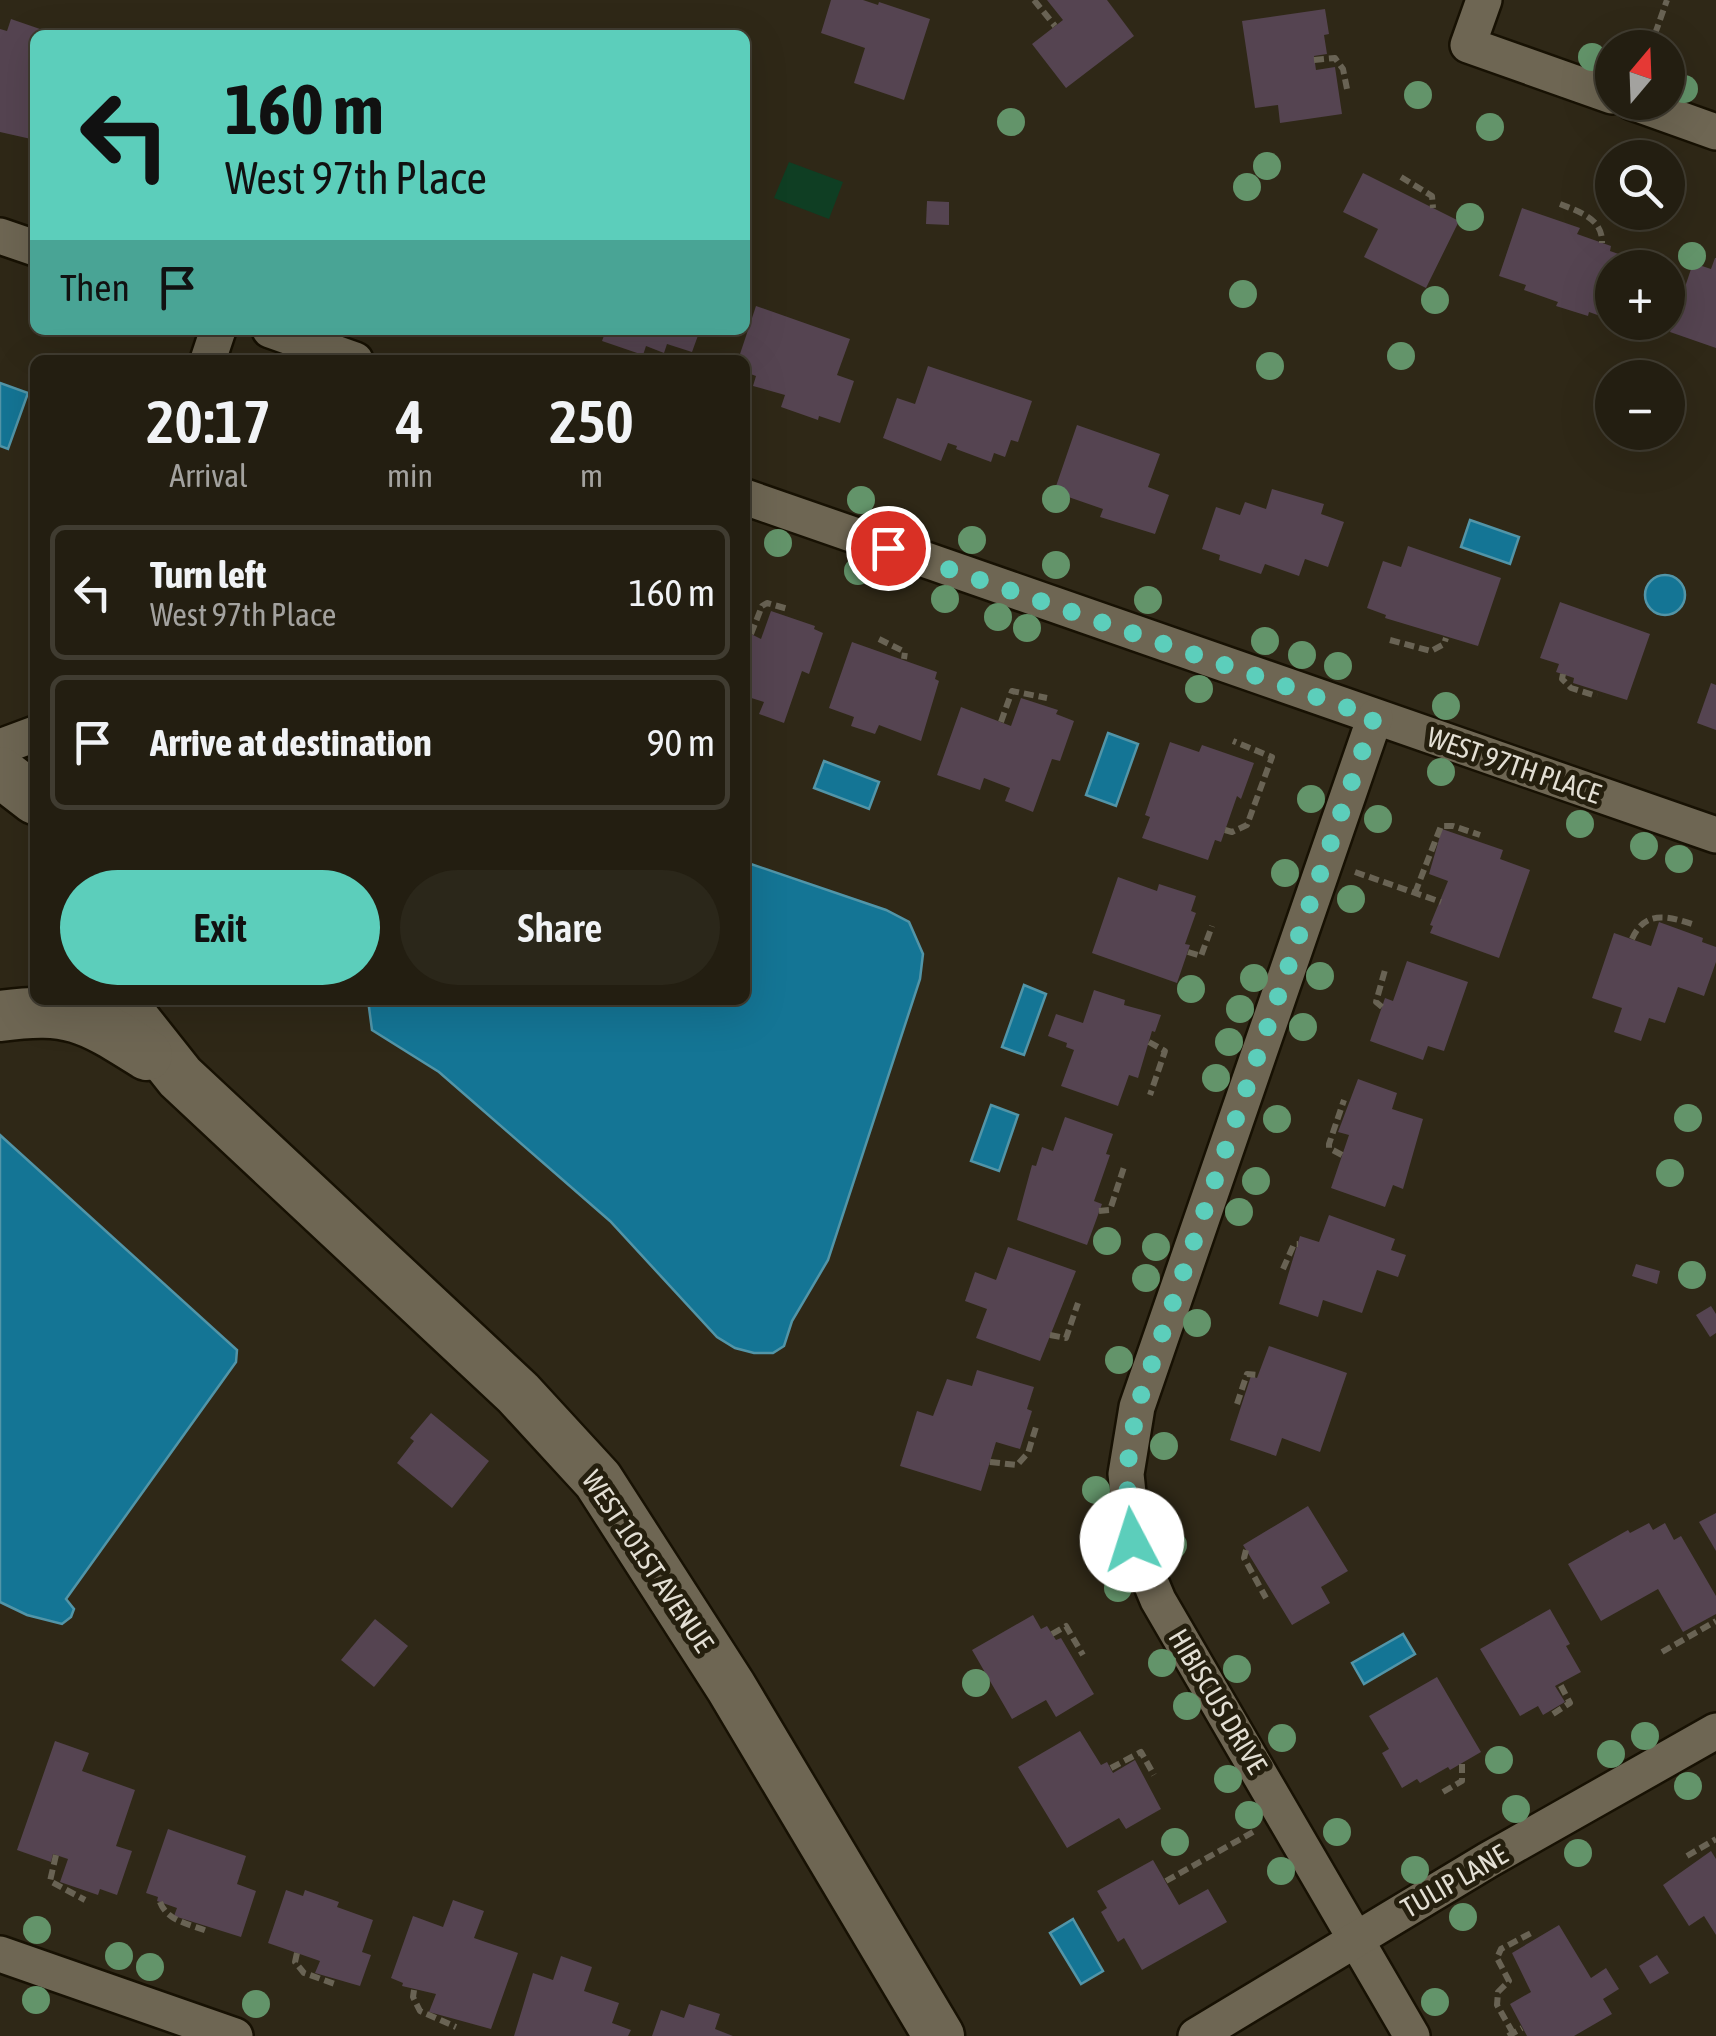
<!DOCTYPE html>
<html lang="en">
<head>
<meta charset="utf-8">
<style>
	:root { --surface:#231e11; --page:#2b271a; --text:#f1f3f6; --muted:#a3a29f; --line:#403c31; --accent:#5ccebb }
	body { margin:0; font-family:"Asap Condensed",sans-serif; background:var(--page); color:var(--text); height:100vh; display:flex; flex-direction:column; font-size:38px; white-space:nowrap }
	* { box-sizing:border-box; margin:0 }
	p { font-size:32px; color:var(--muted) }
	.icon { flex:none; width:55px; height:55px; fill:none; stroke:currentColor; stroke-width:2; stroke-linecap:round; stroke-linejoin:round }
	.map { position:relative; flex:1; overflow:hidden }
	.side { position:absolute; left:30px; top:355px; width:720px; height:650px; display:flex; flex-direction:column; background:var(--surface); border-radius:15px; box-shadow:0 10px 40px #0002,0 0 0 2px var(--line) }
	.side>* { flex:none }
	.hud { position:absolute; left:30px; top:30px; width:720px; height:305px; border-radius:15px; box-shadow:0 10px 40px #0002,0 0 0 2px var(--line); background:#5ccebb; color:#111; overflow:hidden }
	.needle { width:65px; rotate:19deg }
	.fabs { position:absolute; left:1595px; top:30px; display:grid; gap:20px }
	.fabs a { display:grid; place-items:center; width:90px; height:90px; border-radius:50%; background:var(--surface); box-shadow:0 10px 40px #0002,0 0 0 2px var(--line); font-size:50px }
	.pin { position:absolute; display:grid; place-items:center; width:85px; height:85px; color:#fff; margin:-42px; border:5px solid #fff; border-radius:50%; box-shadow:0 2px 10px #0007 }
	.me { position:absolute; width:110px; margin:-55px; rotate:355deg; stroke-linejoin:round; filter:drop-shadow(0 0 8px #0008) }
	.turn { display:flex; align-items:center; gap:35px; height:210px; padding:0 30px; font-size:45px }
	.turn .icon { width:130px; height:130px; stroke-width:2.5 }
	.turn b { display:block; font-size:70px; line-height:85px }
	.then { display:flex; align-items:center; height:95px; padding:0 30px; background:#0003; gap:20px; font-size:38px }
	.eta { display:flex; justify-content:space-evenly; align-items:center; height:170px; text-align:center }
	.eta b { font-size:60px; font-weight:600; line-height:70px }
	.primary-button { display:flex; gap:20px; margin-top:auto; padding:20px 30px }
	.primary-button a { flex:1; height:115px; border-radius:60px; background:var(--accent); color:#111; font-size:40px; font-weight:600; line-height:115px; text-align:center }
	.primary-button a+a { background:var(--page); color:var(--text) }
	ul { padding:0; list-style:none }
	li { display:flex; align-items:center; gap:30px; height:135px; margin:0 20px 15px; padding:0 10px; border:5px solid var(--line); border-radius:15px }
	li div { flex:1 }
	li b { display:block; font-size:38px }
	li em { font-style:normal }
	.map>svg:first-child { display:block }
	.green { fill:#0f3e23 }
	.water { fill:#147595; stroke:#5295a8; stroke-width:2.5 }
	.building { fill:#554451 }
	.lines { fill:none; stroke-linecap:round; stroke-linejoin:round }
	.street-casing { stroke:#171103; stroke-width:40 }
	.secondary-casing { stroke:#171103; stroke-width:55 }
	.path { stroke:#696354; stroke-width:6; stroke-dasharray:10 5; stroke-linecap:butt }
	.street { stroke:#6e6653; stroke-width:35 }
	.secondary { stroke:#6e6653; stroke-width:50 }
	.tree { fill:#63946a }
	.route { stroke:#5ccebb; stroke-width:18; stroke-dasharray:0 32.4 }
	.labels { text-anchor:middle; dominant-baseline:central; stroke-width:10; stroke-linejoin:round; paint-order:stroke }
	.street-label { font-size:28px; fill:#e3dfd4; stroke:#251f0e }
</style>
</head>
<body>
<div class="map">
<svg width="1716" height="2036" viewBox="0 0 1716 2036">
	<rect width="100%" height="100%" fill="#2f2817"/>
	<polygon class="green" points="789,162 843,182 829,219 774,198"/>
	<g class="water">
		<polygon points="0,383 28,393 8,449 0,446"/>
		<polygon points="1470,520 1519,537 1510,564 1461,547"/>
		<circle cx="1665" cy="595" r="20"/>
		<polygon points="1108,733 1138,744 1116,806 1086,795"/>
		<polygon points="824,761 879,782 869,809 814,788"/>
		<polygon points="745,862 886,910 909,922 923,954 920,979 828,1260 792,1321 784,1346 773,1353 754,1353 735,1348 717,1337 610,1221 439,1072 372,1030 368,1000 745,1000"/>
		<polygon points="1024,985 1046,994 1024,1055 1002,1047"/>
		<polygon points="991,1105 1018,1115 999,1171 971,1161"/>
		<polygon points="0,1135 237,1350 236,1362 66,1599 74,1609 71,1617 62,1624 27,1615 0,1602"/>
		<polygon points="1403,1634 1415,1654 1364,1684 1352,1663"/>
		<polygon points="1073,1919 1103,1971 1081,1984 1050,1933"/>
	</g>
	<g class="building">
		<polygon points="831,0 863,0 878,5 879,2 930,19 904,100 854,83 865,48 821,33"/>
		<polygon points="1047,0 1107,0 1134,36 1066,88 1032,44 1063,20"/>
		<polygon points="1325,9 1329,34 1324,35 1327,54 1314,56 1316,70 1335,67 1342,114 1280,123 1278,105 1255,108 1242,21"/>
		<polygon points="11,19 40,29 35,35 35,128 31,139 0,132 0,29 7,31"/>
		<polygon points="1363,173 1459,221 1426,288 1364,257 1378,229 1343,212"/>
		<polygon points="927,201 949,202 949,225 926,224"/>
		<polygon points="1522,208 1580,228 1577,234 1611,246 1610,251 1630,258 1627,268 1612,268 1612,308 1609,319 1589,312 1588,316 1556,306 1558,302 1524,290 1526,285 1499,276"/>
		<polygon points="1715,258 1716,258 1716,348 1670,332 1693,263 1711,269"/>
		<polygon points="756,306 850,339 837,375 854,381 840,423 819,416 818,420 781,407 785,395 753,386 756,376 745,372 745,360 738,360"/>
		<polygon points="606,330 700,330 692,352 667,344 664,353 646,346 643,355 602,341"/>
		<polygon points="928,366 1032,401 1018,442 1011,440 1005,457 994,453 991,462 956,449 957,446 948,443 941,461 883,438 897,398 915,404"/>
		<polygon points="1077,425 1160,454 1148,487 1169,495 1155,534 1100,517 1103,509 1054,492"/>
		<polygon points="1272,489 1324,504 1321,514 1344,522 1328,567 1305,559 1299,576 1265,564 1261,574 1219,560 1220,555 1202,549 1216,507 1240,515 1245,502 1266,509"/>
		<polygon points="1408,546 1501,578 1478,646 1385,618 1386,615 1367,608 1383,561 1401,567"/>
		<polygon points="1560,602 1650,634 1627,700 1573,683 1574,678 1556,672 1559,664 1540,658"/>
		<polygon points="771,611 815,626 814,629 823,633 809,674 802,671 784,723 759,714 764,702 745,696 745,631 761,639"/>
		<polygon points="852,642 937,672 935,679 939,681 921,741 879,725 875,734 851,726 854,717 829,708"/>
		<polygon points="1711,683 1716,685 1716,730 1697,723"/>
		<polygon points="1021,698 1058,710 1056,714 1074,721 1060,761 1052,759 1033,812 1005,801 1010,788 984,778 980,790 937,775 961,707 1011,726"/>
		<polygon points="1170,742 1199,752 1202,745 1254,763 1241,799 1237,796 1221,842 1215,840 1208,860 1142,838 1150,817 1145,815"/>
		<polygon points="1442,829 1503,850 1500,859 1530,870 1499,958 1430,933 1433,926 1430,925 1448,881 1429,874"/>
		<polygon points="1118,877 1157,891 1159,884 1196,896 1191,911 1196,913 1185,944 1190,945 1177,983 1092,953"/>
		<polygon points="1659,922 1703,938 1702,942 1716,947 1716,962 1704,996 1678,987 1665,1023 1649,1018 1641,1041 1614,1032 1622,1008 1592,998 1614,933 1651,946"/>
		<polygon points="1407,961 1468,982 1444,1051 1428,1046 1423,1060 1370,1041 1385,998 1393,1001"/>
		<polygon points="1094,990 1125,1000 1124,1005 1161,1015 1155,1032 1152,1031 1138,1078 1129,1075 1118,1106 1061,1086 1074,1050 1066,1047 1067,1043 1048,1036 1056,1014 1083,1023"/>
		<polygon points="1358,1079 1397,1093 1392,1109 1423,1119 1403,1189 1393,1185 1385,1207 1331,1188 1349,1135 1338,1132"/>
		<polygon points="1065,1117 1113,1134 1106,1154 1110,1155 1094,1201 1102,1204 1087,1245 1017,1220 1032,1165 1036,1166 1042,1147 1053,1151"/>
		<polygon points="1329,1215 1395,1239 1391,1250 1406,1255 1398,1277 1377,1270 1362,1313 1323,1300 1318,1317 1279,1304 1300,1236 1319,1242"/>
		<polygon points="1008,1247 1076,1271 1040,1361 976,1338 987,1309 965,1301 975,1272 996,1280"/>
		<polygon points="1636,1264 1660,1271 1657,1284 1632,1276"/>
		<polygon points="1711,1306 1716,1314 1716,1333 1710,1337 1696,1315"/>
		<polygon points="1269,1346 1347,1373 1320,1452 1282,1438 1276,1456 1230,1440 1251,1376 1257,1378"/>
		<polygon points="977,1370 1034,1387 1027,1409 1032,1411 1020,1449 996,1442 981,1491 900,1466 917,1411 933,1416 947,1379 972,1386"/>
		<polygon points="431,1413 489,1461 452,1508 397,1463 414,1441 410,1438"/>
		<polygon points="1308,1506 1348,1571 1321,1587 1330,1603 1292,1625 1243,1545"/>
		<polygon points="1716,1513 1716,1551 1699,1522"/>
		<polygon points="1649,1523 1653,1530 1665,1523 1674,1540 1681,1536 1716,1596 1716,1614 1683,1632 1658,1589 1601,1621 1568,1564 1628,1530 1630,1533"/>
		<polygon points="1550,1609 1570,1644 1566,1646 1581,1672 1555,1686 1565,1702 1543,1715 1538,1706 1520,1716 1480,1649"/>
		<polygon points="1033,1615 1041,1629 1047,1626 1056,1640 1061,1638 1094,1694 1056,1717 1046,1700 1012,1719 972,1650"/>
		<polygon points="375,1619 408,1646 374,1687 341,1660"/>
		<polygon points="1437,1677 1481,1752 1450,1770 1448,1767 1420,1783 1417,1779 1402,1788 1382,1753 1389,1749 1369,1716"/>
		<polygon points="1080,1731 1101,1765 1107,1762 1113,1773 1135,1760 1161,1809 1126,1829 1119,1818 1067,1848 1018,1767"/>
		<polygon points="55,1741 89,1753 82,1771 135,1790 116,1846 132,1851 117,1895 100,1889 98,1895 60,1882 68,1859 53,1854 51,1862 17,1850"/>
		<polygon points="168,1829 246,1856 237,1884 256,1891 241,1937 174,1916 177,1908 157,1901 158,1897 146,1893"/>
		<polygon points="1711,1851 1716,1859 1716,1935 1704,1916 1689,1926 1663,1885"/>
		<polygon points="1153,1860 1179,1905 1208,1889 1227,1922 1142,1970 1124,1938 1118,1942 1101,1912 1107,1908 1097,1891"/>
		<polygon points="286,1890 303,1896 305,1890 339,1902 337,1907 373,1920 362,1952 371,1955 360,1986 315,1973 320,1961 268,1943"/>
		<polygon points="453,1900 484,1911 474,1938 518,1953 491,2029 429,2012 436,1994 402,1986 403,1983 391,1978 413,1916 443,1927"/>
		<polygon points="1559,1925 1591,1978 1606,1968 1619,1989 1603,1999 1612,2014 1574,2036 1527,2036 1510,2004 1531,1992 1512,1953"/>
		<polygon points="1657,1955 1669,1973 1650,1984 1639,1966"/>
		<polygon points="561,1956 592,1967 584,1991 619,2003 612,2023 631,2030 628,2036 514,2036 533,1973 553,1980"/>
		<polygon points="689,2004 720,2014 715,2029 733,2036 652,2036 661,2010 684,2018"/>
	</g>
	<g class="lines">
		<defs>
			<g id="street">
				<polyline points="1484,0 1468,45 1612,96"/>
				<polyline points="1632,102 1716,132"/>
				<polyline points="0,236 35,248"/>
				<polyline points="270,330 355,360"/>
				<polyline points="208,360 218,330"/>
				<polyline points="745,497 1716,835"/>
				<polyline points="1375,717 1137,1407 1126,1474 1133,1540 1158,1600 1412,2036"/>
				<polyline points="0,747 35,734"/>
				<polyline points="0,1954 235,2036"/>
				<polyline points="1196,2036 1488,1860 1716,1731"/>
			</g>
			<g id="secondary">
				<polyline points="0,772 35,799"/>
				<polyline points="119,1000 180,1077 518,1393 598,1480 731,1687 939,2036"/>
				<path d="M0,1016C71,1006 88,1018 147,1055"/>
			</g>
		</defs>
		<use href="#street" class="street-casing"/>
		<use href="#secondary" class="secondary-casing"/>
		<g class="path">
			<polyline points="1034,0 1055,26"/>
			<polyline points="1650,48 1667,0"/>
			<polyline points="1314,60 1335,58 1343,69 1347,89"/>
			<polyline points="1401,177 1432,196 1433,208"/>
			<path d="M1560,204C1580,212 1603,219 1602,243"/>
			<polyline points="751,634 762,606 767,603 788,609"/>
			<polyline points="879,639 905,652 904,659"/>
			<polyline points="1390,640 1431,651 1444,644 1446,638"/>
			<polyline points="1563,674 1562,679 1571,688 1597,696"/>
			<polyline points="1001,722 1012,691 1047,698"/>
			<polyline points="1225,830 1232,832 1247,825 1272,757 1233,741"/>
			<polyline points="1355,872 1441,902"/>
			<polyline points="1415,893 1441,826 1453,826 1480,835"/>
			<path d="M1632,939C1645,910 1667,916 1692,924"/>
			<polyline points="1188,952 1201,956 1212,926"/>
			<polyline points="1382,1007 1376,1002 1385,970"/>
			<polyline points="1149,1042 1165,1051 1150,1095"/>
			<polyline points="1342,1155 1329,1148 1329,1144 1344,1100"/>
			<polyline points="1099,1211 1110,1210 1124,1167"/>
			<polyline points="1283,1269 1294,1244 1298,1244"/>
			<polyline points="1050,1335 1066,1338 1078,1303"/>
			<polyline points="1237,1404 1247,1374 1259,1375"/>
			<polyline points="990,1462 1017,1465 1028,1453 1036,1427"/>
			<polyline points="1246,1550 1244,1558 1266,1598"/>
			<polyline points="1052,1634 1066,1626 1083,1655"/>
			<polyline points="1662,1652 1716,1621"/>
			<polyline points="1553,1714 1570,1703 1560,1684"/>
			<polyline points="1111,1768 1141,1752 1154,1775"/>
			<polyline points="1443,1792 1462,1781 1462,1764"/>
			<polyline points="56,1855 50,1881 85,1900"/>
			<polyline points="1687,1856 1716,1839"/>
			<polyline points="1166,1881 1253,1832"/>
			<path d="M160,1902C167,1921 189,1924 207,1931"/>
			<polyline points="297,1953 295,1962 304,1973 335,1984"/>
			<polyline points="414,1990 413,1997 420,2011 456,2027"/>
			<polyline points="1513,2033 1497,2005 1498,1992 1509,1981 1497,1958 1501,1949 1531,1933"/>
			<polyline points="1508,2036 1522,2028"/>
		</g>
		<use href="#street" class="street"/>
		<use href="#secondary" class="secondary"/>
	</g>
	<g class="tree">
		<circle cx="1592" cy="57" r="14"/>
		<circle cx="1684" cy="89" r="14"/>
		<circle cx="1418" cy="95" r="14"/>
		<circle cx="1011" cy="122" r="14"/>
		<circle cx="1490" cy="127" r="14"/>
		<circle cx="1267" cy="166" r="14"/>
		<circle cx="1247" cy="187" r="14"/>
		<circle cx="1470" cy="217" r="14"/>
		<circle cx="1692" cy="256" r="14"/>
		<circle cx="1243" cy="294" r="14"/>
		<circle cx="1435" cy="300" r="14"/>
		<circle cx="1401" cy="356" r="14"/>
		<circle cx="1270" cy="366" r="14"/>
		<circle cx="1056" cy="499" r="14"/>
		<circle cx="861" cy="500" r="14"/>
		<circle cx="972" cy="540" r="14"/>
		<circle cx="778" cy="543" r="14"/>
		<circle cx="1056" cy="565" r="14"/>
		<circle cx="858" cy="571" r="14"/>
		<circle cx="945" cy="599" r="14"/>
		<circle cx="1148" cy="600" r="14"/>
		<circle cx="998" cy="617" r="14"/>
		<circle cx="1027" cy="628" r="14"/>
		<circle cx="1265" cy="641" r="14"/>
		<circle cx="1302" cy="655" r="14"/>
		<circle cx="1338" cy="666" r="14"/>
		<circle cx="1199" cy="689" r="14"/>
		<circle cx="1446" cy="706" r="14"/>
		<circle cx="1441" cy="772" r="14"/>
		<circle cx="1311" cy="799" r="14"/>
		<circle cx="1378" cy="819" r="14"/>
		<circle cx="1580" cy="824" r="14"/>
		<circle cx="1644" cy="846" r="14"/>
		<circle cx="1679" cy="859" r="14"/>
		<circle cx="1285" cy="873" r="14"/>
		<circle cx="1351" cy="899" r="14"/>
		<circle cx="1320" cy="976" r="14"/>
		<circle cx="1254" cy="978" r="14"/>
		<circle cx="1191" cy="989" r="14"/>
		<circle cx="1240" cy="1009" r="14"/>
		<circle cx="1303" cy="1027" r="14"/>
		<circle cx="1229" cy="1042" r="14"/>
		<circle cx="1216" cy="1078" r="14"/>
		<circle cx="1688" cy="1118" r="14"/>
		<circle cx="1277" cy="1119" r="14"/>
		<circle cx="1670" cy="1173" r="14"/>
		<circle cx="1256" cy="1181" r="14"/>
		<circle cx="1239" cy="1212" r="14"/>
		<circle cx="1107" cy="1241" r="14"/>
		<circle cx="1156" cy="1247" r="14"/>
		<circle cx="1692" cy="1275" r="14"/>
		<circle cx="1146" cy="1278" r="14"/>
		<circle cx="1197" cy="1323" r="14"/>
		<circle cx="1119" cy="1360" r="14"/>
		<circle cx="1164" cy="1446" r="14"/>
		<circle cx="1096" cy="1490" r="14"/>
		<circle cx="1173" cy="1545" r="14"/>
		<circle cx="1118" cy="1588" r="14"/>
		<circle cx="1162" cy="1663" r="14"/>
		<circle cx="1237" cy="1669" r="14"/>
		<circle cx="976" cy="1683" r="14"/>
		<circle cx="1187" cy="1706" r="14"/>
		<circle cx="1645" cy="1736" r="14"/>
		<circle cx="1282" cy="1738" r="14"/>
		<circle cx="1611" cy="1754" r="14"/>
		<circle cx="1499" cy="1760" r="14"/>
		<circle cx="1228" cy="1779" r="14"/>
		<circle cx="1688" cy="1786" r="14"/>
		<circle cx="1516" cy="1809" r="14"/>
		<circle cx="1249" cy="1815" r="14"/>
		<circle cx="1337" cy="1832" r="14"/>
		<circle cx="1175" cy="1842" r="14"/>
		<circle cx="1578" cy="1853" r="14"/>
		<circle cx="1415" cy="1870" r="14"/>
		<circle cx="1281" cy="1871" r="14"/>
		<circle cx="1463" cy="1917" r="14"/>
		<circle cx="37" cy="1930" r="14"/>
		<circle cx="119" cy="1956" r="14"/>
		<circle cx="150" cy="1967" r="14"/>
		<circle cx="36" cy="2000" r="14"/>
		<circle cx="1435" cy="2002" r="14"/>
		<circle cx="256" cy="2004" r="14"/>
	</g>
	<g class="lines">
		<polyline class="route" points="888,548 1374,717 1137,1407 1126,1474 1132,1540"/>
	</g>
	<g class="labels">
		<g class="street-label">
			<text transform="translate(1514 765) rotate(19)">WEST 97TH PLACE</text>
			<text transform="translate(648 1561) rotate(56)">WEST 101ST AVENUE</text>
			<text transform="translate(1218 1701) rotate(59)">HIBISCUS DRIVE</text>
			<text transform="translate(1454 1881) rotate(-30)">TULIP LANE</text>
		</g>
	</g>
</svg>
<div class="fabs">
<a><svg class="needle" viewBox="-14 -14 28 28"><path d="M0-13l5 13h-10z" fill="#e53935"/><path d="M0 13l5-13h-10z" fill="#a3a29f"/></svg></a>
<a><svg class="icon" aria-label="search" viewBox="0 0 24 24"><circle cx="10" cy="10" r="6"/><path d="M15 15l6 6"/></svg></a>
<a>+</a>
<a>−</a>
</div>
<div class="pin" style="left:888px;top:548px;background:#d93025"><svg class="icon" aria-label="arrive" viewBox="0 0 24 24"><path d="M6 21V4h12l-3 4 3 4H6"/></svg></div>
<svg class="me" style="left:1132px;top:1540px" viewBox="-20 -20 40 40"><circle r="19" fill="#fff"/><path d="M0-13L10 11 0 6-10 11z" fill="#5ccebb"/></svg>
<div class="hud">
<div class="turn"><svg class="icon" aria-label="left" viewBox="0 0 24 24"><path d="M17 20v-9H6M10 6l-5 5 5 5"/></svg><div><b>160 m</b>West 97th Place</div></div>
<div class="then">Then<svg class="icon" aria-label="arrive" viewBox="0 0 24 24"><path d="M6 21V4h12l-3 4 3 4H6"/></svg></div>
</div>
<section class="side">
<div class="eta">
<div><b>20:17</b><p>Arrival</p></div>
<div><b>4</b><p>min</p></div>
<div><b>250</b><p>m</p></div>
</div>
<ul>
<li><svg class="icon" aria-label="left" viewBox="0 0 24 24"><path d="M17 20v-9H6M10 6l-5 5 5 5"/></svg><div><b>Turn left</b><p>West 97th Place</p></div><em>160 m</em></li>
<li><svg class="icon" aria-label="arrive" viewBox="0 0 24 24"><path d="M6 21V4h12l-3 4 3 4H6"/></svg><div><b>Arrive at destination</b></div><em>90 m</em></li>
</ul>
<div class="primary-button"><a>Exit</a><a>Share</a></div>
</section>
</div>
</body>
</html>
